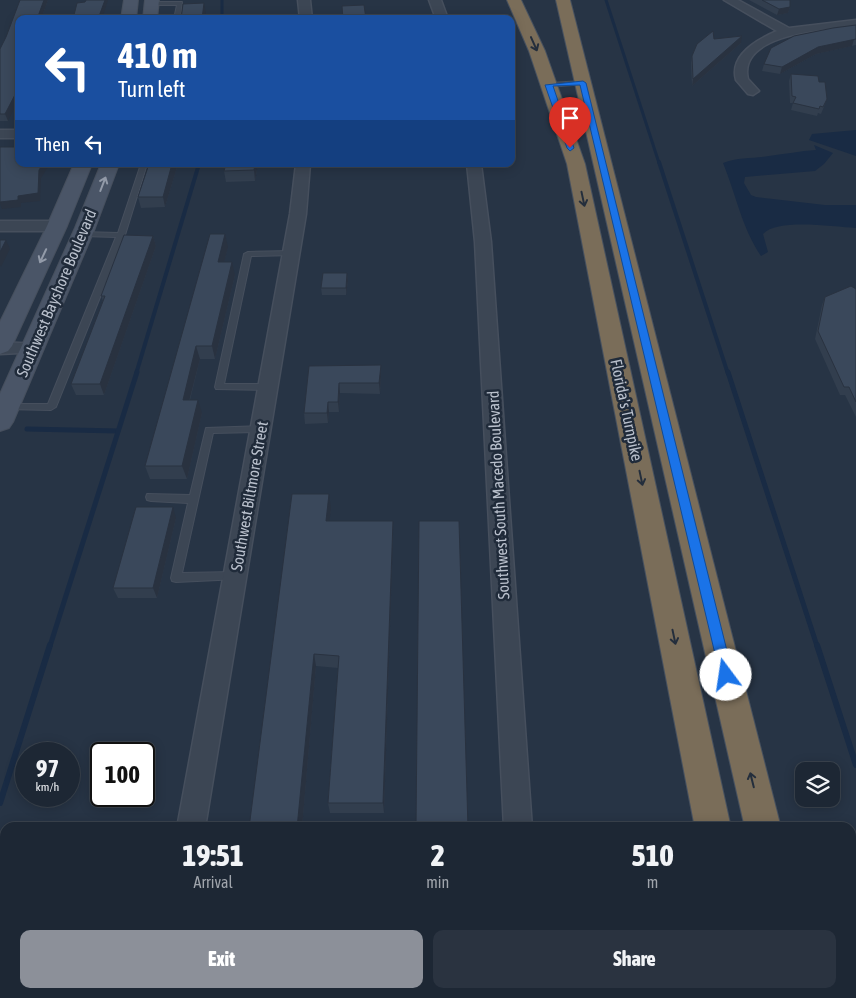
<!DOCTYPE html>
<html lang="en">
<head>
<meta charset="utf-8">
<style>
	:root { --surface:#1d2734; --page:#2a3340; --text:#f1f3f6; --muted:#a0a5ac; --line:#3b444f; --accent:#8c9099 }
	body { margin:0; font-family:"Asap Condensed",sans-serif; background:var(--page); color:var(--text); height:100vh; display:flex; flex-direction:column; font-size:19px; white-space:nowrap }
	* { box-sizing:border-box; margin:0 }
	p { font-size:16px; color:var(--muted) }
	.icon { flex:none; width:28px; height:28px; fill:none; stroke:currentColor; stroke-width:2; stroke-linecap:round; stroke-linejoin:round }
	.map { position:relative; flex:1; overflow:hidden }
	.details { position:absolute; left:0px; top:822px; width:856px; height:176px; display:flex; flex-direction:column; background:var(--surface); border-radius:15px 15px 0 0; box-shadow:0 2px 12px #0003,0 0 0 1px var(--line) }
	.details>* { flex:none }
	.top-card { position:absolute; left:15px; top:15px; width:500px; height:152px; border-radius:10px; box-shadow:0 2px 12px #0003,0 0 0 1px var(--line); background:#1a4fa0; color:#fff; overflow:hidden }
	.controls { position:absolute; left:795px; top:762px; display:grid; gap:10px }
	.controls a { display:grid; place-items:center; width:45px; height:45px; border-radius:10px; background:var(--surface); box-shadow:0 2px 12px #0003,0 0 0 1px var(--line); font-size:25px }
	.speed { position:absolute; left:15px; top:742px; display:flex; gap:10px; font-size:25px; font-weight:700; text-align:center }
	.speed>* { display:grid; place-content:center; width:65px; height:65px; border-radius:50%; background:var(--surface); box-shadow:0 2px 12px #0003,0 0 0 1px var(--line); line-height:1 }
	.speed small { font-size:12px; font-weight:400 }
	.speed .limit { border:2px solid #111; border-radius:8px; background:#fff; color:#111 }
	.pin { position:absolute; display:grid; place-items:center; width:42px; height:42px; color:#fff; margin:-51px -21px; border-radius:50% 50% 50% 0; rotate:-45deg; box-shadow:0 0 5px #0007 }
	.pin .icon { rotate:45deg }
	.me { position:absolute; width:55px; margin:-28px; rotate:346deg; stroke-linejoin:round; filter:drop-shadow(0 0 4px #0008) }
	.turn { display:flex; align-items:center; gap:18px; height:105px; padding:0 20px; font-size:22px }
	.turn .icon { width:65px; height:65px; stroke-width:2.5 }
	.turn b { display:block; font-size:35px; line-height:42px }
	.then { display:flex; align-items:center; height:48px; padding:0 20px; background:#0003; gap:10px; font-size:19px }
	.eta { display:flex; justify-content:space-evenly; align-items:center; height:85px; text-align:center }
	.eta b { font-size:30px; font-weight:800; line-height:35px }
	.button { display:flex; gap:10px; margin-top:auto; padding:10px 20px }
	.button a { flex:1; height:58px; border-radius:10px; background:var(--accent); color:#fff; font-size:20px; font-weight:800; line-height:58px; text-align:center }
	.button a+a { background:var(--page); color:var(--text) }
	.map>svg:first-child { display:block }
	.water { fill:#192b44 }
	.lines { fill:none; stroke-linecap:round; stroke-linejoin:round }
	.stream-far3 { stroke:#192b44; stroke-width:3 }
	.stream-far2 { stroke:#192b44; stroke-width:4 }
	.stream-far1 { stroke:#192b44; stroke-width:5 }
	.stream { stroke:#192b44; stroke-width:6 }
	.lane-casing { stroke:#464f5d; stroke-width:2 }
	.street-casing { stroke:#464f5d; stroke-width:3 }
	.secondary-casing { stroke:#464f5d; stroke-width:2 }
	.highway-casing { stroke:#47515f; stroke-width:2 }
	.lane { fill:#3c4654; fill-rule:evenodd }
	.street { fill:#3c4654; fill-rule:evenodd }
	.secondary { fill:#4a5567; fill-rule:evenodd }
	.highway { fill:#7a6d59; fill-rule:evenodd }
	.wall { fill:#323e4e }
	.shaded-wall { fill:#293240 }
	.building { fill:#3a485b; stroke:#293240 }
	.oneway { stroke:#242e3c }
	.oneway2 { stroke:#939ba9 }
	.route { fill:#1a73e8; stroke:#114b97 }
	.labels { text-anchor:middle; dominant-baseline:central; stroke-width:5; stroke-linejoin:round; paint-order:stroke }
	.street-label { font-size:16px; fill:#bac1cd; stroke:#202b3a }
</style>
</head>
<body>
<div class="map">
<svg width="856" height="998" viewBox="0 0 856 998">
	<rect width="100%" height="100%" fill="#273445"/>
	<g class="water">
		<polygon points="856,130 856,156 809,140 812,134"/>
		<path d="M814,145L833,153L824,164L815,171L745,177L744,183L751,195L756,197L825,205H856V228C833,227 778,218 763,234L768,252L761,256C742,228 736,195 723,163C738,157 754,159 769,156C785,154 800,151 816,150Z"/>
	</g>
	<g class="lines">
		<g class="stream-far3">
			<polyline points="222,0 222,19"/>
			<polyline points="606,0 659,163"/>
		</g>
		<g class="stream-far2">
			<polyline points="659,162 728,374"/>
			<polyline points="136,374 199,164"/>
		</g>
		<g class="stream-far1">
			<polyline points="728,372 817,646"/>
			<polyline points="27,429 118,431"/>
			<polyline points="50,646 137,372"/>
		</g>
		<g class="stream">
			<polyline points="817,645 856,765"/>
			<polyline points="0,803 50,645"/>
		</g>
		<defs>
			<g id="lane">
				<polygon points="152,2 182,2 180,19 174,19 177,5 150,5 150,3"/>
				<polygon points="583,81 585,82 585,84 549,87 546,85 549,83"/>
				<polygon points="141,164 147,164 125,235 56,407 51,410 5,409 3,407 5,405 8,404 48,404 116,237 83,236 79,234 83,232 118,233"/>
				<polygon points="291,251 295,253 294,255 251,256 224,384 268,384 272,387 268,390 216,389 215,387 244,254 248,252"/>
				<polygon points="260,426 265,429 260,432 213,433 182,573 235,572 239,573 240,576 239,579 176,582 172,581 171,578 188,503 151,501 147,500 146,497 147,494 190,495 206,428"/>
			</g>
			<g id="street">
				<polygon points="298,0 310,0 312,19 300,19"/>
				<polygon points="429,0 441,0 448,19 436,19"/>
				<path d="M724,0H738L789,28L856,20V26C829,29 737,33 748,79L759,91L753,95L748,94L736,80C729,55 758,39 777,31Z"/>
				<rect x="0" y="130" width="19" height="8"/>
				<polygon points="296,164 310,164 306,214 205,828 177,828 290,214"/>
				<polygon points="467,164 481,164 491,242 532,828 504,828 475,242"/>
				<polygon points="0,221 57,221 65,226 57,231 0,231"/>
				<polygon points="0,342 39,344 42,348 39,352 0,354"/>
				<polygon points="146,994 178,994 177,998 145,998"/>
				<polygon points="508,994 540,994 539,998 507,998"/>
			</g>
			<g id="secondary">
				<polygon points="124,0 138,0 136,19 121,19"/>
				<polygon points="145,0 159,0 157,19 143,19"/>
				<polygon points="74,164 92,164 67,226 12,346 8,351 0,354 0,322 47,226"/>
				<polygon points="101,164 119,164 95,228 13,422 9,428 0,431 0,394 75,228"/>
			</g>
			<g id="highway">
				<polygon points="507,0 521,0 545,51 585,164 731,828 695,828 567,164 529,51"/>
				<polygon points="556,0 570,0 781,828 745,828"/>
				<polygon points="727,994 767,994 768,998 728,998"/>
				<polygon points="784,994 824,994 825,998 785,998"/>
			</g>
		</defs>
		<use href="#lane" class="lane-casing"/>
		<use href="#street" class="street-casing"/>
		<use href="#secondary" class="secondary-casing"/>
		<use href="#highway" class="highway-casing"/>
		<use href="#lane" class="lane"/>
		<use href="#street" class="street"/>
		<use href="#secondary" class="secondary"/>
		<use href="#highway" class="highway"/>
	</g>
	<g class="wall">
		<polygon points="20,0 48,0 41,19 19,19 8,121 0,121 0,49 6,37"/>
		<polygon points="749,0 790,0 790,7 788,13 777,15"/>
		<polygon points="856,25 856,45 816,54 780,74 762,71 764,64"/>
		<polygon points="714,39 741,43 692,86 691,63 692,56"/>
		<polygon points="791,74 819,82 827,99 821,114 818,113 817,116 791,110 793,103 790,103 789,81"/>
		<polygon points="149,164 178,164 165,207 141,208 138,197"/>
		<polygon points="226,164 258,164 255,181 226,182 224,171"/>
		<polygon points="153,236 156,246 104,395 76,395 71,384 103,301 101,296"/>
		<polygon points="228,247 224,262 235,275 215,359 200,359 190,400 202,413 187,479 150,479 145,466"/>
		<polygon points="347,273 348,281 346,295 322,295 321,288"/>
		<polygon points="856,289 856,417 845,395 840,395 815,339 822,305 825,297"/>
		<polygon points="309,366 381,376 380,394 340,393 339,412 329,412 328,423 305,424 304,413"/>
		<polygon points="331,508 329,521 393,535 384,813 330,813 328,803 338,668 316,666 302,828 249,828"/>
		<polygon points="176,518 157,598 118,598 113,588"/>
	</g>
	<g class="shaded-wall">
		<polygon points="44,0 48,0 41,19 37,19"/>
		<polygon points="105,0 108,0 102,19 98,19"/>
		<polygon points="204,3 206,13 205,19 202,19"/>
		<polygon points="790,7 788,13 777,15 779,9"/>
		<polygon points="742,36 741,43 692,86 693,79"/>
		<polygon points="854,39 852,46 816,54 780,74 782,67 818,47"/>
		<polygon points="19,87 19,99 8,121 5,114"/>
		<polygon points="43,164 50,164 41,178 40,201 21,203 21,207 2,209 0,204 0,202 39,170"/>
		<polygon points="172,164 178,164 165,207 163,197"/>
		<polygon points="255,164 258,164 255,181 254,170"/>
		<polygon points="225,234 228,247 221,275 218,262"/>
		<polygon points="153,236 156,246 104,395 100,384"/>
		<polygon points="6,240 10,249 1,267 0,265 0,252"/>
		<polygon points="232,262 235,275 215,359 212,346"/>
		<polygon points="347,273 348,281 346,295 346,288"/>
		<polygon points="196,346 200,359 186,413 183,400"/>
		<polygon points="381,365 381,376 380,394 379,383"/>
		<polygon points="339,383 340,393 339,412 338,402"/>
		<polygon points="198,400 202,413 187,479 182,466"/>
		<polygon points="328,402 329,412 328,423 327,413"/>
		<polygon points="329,494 331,508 328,535 326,521"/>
		<polygon points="173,507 176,518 157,598 153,588"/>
		<polygon points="393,521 393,535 384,813 383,803"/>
		<polygon points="314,654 316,666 302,828 297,828"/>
	</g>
	<g class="building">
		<polygon points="20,0 44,0 37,19 19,19 19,87 5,114 0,114 0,49 6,37"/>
		<polygon points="86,0 105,0 98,19 73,19 77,3 85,2"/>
		<polygon points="762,0 790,0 790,7 779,9"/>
		<polygon points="204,3 202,19 181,19 183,4"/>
		<polygon points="364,5 366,19 343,19 342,6"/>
		<polygon points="856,25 856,39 818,47 782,67 764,64 771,48 794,36 833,28"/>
		<polygon points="713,31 714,39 742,36 693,79 692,56 697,44"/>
		<polygon points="791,74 818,76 819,82 825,82 827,99 823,107 820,106 819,109 793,103 796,97 792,96"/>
		<polygon points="0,147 19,147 19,164 43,164 39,170 38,193 18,196 18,200 0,202"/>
		<polygon points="149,164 172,164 163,197 138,197"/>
		<polygon points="226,164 255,164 254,170 224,171"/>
		<polygon points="210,234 225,234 218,262 232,262 212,346 196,346 183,400 198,400 182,466 145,466"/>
		<polygon points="124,235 153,236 100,384 71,384 105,296 101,296"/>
		<polygon points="0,240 6,240 0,252"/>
		<polygon points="323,273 347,273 346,288 321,288"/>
		<polygon points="851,286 856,289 856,402 849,387 844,387 818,331 825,297"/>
		<polygon points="381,365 379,383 339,383 338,402 328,402 327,413 304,413 309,366"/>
		<polygon points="292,494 329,494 326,521 393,521 383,803 328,803 339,656 314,654 297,828 249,828"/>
		<polygon points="136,507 173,507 153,588 113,588"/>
		<polygon points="419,521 459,521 468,828 416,828"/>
	</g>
	<defs><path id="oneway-shaft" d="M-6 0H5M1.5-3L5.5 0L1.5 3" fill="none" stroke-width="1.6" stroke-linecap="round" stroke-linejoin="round" transform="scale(1.25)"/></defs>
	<g class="oneway">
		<use href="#oneway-shaft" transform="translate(534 44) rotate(66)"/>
		<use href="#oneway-shaft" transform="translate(583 199) rotate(78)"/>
		<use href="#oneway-shaft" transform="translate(641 478) rotate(78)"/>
		<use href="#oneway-shaft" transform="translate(674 637) rotate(78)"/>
		<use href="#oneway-shaft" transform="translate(752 780) rotate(-104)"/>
	</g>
	<g class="oneway2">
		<use href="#oneway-shaft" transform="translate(103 184) rotate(-69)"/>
		<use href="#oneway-shaft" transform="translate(43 256) rotate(115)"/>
	</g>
	<polygon class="route" points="583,81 586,83 733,675 731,679 726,681 722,679 720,675 580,85 553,86 574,148 570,151 567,148 545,85"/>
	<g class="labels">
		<g class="street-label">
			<text transform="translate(56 293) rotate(-67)">Southwest Bayshore Boulevard</text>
			<text transform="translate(627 410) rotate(78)">Florida's Turnpike</text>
			<text transform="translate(498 495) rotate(-93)">Southwest South Macedo Boulevard</text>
			<text transform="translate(249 496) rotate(-80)">Southwest Biltmore Street</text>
		</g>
	</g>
</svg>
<div class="controls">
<a><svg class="icon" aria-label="layers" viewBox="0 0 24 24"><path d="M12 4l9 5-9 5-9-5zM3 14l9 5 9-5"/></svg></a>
</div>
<div class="speed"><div>97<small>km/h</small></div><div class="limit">100</div></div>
<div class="pin" style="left:570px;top:148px;background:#d93025"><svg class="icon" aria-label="arrive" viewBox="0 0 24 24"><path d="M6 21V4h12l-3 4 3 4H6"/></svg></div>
<svg class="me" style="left:726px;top:675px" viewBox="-20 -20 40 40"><circle r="19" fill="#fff"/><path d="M0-13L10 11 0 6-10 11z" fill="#1a73e8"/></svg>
<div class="top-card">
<div class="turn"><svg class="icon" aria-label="left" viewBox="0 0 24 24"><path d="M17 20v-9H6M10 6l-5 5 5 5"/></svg><div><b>410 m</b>Turn left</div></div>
<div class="then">Then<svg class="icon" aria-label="left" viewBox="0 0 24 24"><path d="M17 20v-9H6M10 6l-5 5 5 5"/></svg></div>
</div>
<section class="details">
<div class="eta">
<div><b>19:51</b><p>Arrival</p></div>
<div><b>2</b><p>min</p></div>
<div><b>510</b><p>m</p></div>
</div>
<div class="button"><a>Exit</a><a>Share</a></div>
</section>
</div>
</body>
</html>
